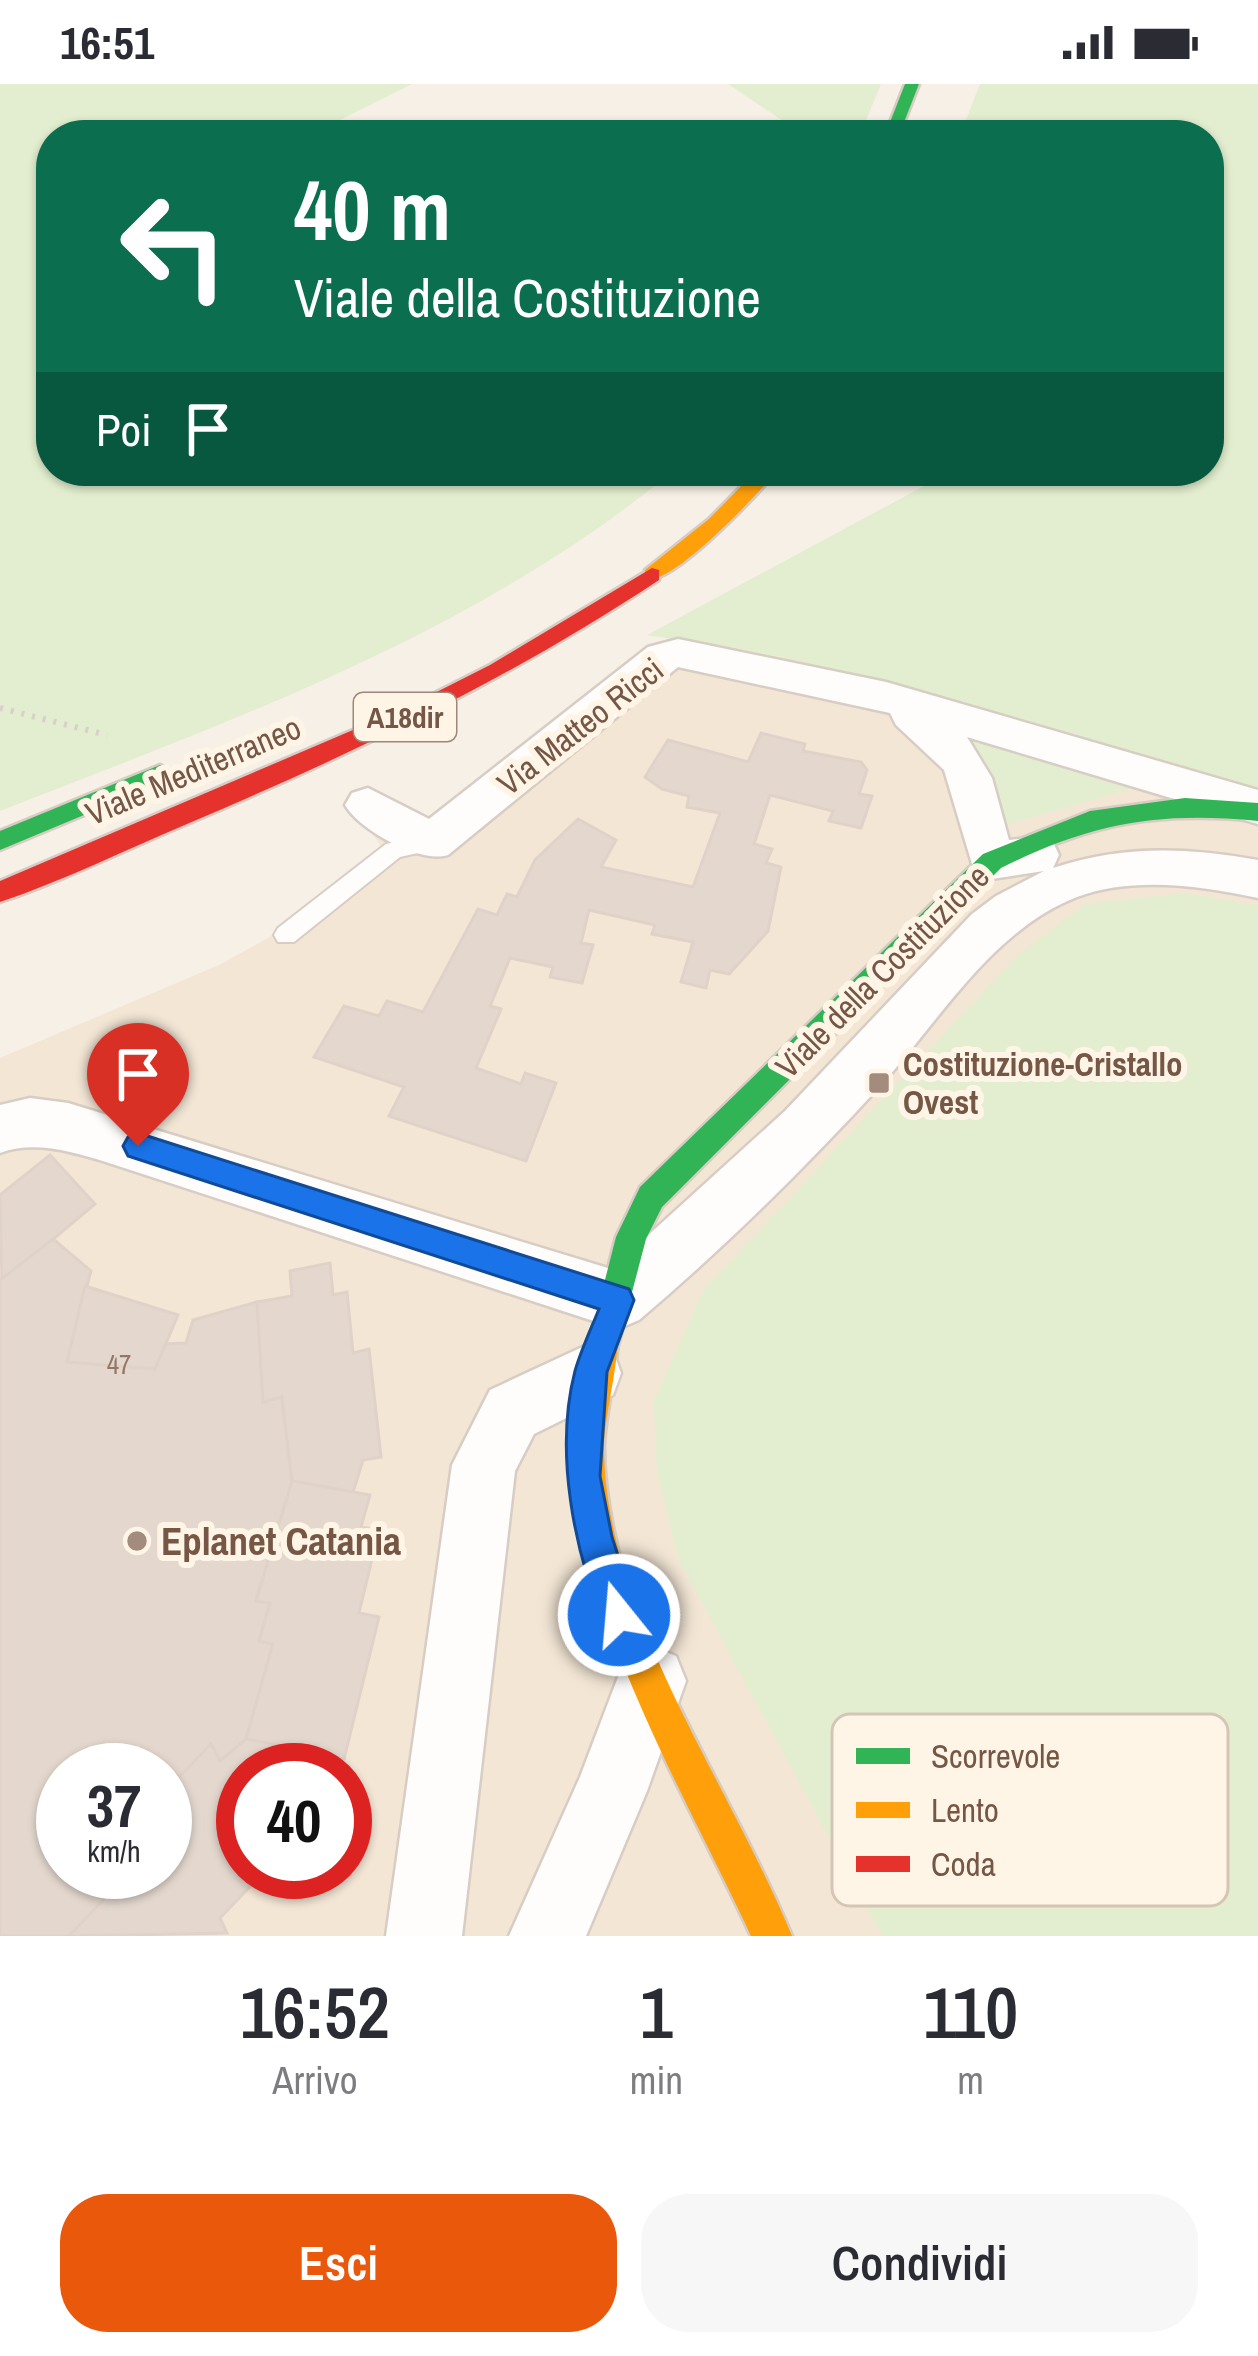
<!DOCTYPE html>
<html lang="it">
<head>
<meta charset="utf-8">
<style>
	:root { --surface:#fff; --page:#f7f7f7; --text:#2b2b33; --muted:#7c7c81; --accent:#ea580c }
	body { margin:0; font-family:"Archivo Narrow",sans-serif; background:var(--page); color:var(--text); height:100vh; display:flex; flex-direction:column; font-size:45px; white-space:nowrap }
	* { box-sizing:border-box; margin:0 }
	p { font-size:39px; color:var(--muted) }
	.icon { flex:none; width:66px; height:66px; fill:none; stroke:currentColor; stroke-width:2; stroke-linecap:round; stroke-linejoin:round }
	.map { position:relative; height:1852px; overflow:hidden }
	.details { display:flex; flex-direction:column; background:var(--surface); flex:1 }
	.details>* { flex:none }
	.hud { position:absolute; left:36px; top:36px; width:1188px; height:366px; border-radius:48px; box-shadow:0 3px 9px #0004; background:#0b6e4f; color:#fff; overflow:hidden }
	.speed { position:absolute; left:36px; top:1659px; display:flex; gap:24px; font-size:60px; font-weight:700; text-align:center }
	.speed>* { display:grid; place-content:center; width:156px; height:156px; border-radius:50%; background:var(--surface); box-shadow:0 3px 9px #0004; line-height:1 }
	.speed small { font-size:30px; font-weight:400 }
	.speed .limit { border:18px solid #d22; background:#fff; color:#111 }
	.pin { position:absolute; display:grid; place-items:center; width:102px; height:102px; color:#fff; margin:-123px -51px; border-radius:50% 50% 50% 0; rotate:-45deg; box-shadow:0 0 12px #0007 }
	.pin .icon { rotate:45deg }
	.me { position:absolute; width:132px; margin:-66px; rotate:343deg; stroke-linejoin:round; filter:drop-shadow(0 0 9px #0008) }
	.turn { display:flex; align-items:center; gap:42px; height:252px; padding:0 60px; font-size:54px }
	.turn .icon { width:156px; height:156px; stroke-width:2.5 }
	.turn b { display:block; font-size:84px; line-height:102px }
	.then { display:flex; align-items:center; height:114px; padding:0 60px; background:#0003; gap:24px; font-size:45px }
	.eta { display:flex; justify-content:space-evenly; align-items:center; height:204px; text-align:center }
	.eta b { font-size:72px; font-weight:600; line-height:84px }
	.cta { display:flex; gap:24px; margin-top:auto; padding:24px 60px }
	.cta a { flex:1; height:138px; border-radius:48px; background:var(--accent); color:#fff; font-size:48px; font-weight:600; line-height:138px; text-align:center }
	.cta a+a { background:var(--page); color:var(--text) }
	.status { display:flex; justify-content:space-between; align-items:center; height:84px; padding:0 60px; background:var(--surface); direction:ltr }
	.status svg { height:33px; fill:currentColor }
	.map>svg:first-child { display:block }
	.residential { fill:#f3e6d5; fill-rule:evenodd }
	.green { fill:#e2eecf }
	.building { fill:#e4d8ce; stroke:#e0d2c8; stroke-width:3 }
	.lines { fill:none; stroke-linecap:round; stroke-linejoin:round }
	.lane-casing { stroke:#d8cdc5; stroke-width:4 }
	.street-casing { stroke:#d8cdc5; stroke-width:5 }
	.fast-casing { stroke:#d7ccc3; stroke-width:5 }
	.slow-casing { stroke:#d7ccc3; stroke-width:5 }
	.jam-casing { stroke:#d7ccc3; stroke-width:5 }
	.path { stroke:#dad0ca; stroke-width:6; stroke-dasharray:3 8; stroke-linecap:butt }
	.lane { fill:#fefdfb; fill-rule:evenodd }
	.street { fill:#fefdfb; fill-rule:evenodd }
	.fast { fill:#30b455; fill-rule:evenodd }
	.slow { fill:#ff9f0a; fill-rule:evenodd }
	.jam { fill:#e5322d; fill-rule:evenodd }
	.route { fill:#1a73e8; stroke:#114b97; stroke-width:3 }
	.poi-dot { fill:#a38c7d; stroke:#fff5e7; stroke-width:4.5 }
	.labels { text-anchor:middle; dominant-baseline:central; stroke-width:12; stroke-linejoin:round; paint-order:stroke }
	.number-label { font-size:27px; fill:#93786a }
	.shield { fill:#fff5e7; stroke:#9f8676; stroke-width:3 }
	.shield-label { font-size:30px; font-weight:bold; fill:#765645 }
	.street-label { font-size:33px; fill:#765645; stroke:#fff5e7 }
	.poi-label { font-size:33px; font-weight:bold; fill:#765645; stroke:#fff5e7; text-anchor:start }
	.near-poi-label { font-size:39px; font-weight:bold; fill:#765645; stroke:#fff5e7; text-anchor:start }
	.key { fill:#fff5e7; stroke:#d6c5b6; stroke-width:3 }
	.key-label { font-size:33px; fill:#765645 }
</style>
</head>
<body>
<div class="status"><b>16:51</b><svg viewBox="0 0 49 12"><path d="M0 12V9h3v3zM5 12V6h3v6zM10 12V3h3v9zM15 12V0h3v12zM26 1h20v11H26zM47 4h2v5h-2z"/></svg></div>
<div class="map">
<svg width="1258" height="1852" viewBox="0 0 1258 1852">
	<rect width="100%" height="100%" fill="#f7f0e6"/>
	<path class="residential" d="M672,555L783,573L1258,705V1852H0V974L219,881L268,854L381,762L349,716L376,712L435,735L652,564ZM63,1686H165V1788H63ZM243,1686H345V1788H243Z"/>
	<g class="green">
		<path d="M0,0H412L310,51H51V387H673C477,549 235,635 0,727Z"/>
		<polygon points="728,0 881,0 860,51 792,51 795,45"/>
		<polygon points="980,0 1258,0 1258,705 783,573 647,551 952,387 1209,387 1209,51 960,51"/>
		<polygon points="973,651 1148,700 1006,741 998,734 966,656"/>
		<polygon points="1184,809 1258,821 1258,1852 882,1852 679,1476 657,1389 654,1317 703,1206 1018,871 1085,820"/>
	</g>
	<g class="building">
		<polygon points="761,649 805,660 803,667 861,678 867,686 859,710 872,712 861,744 829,737 833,727 770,711 754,760 772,765 766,779 781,783 768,847 729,890 710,886 706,904 681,898 693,858 652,850 655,841 589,826 581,859 593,861 582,899 550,893 553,883 510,874 490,922 501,925 476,984 521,1000 525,989 556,999 526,1077 389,1032 404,1003 314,973 344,922 379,932 387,917 423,928 478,825 497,831 507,810 517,813 535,776 578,735 616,756 601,783 693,803 720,729 687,723 689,712 662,705 645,693 668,656 748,678"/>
		<polygon points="50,1071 95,1120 2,1198 0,1111"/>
		<polygon points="53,1155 91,1187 67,1278 155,1285 162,1260 186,1259 193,1236 257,1218 263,1318 282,1313 292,1397 256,1517 270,1519 259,1557 273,1560 246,1655 220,1677 211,1660 165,1708 165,1686 63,1686 63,1788 130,1788 69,1852 0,1852 0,1196"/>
		<polygon points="330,1179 333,1211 347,1208 353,1269 369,1265 381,1373 363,1376 353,1408 292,1397 282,1313 263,1318 257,1218 292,1212 290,1187"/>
		<polygon points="85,1202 178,1231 155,1285 67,1278"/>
		<polygon points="292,1397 370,1411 361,1443 379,1446 359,1529 379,1533 344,1675 246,1655 273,1560 259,1557 270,1519 256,1517"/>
		<polygon points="246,1655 302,1665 291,1686 243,1686 243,1788 264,1788 220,1834 227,1849 69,1852 130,1788 165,1788 165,1708 211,1660 220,1677"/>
	</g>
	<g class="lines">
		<defs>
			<polygon id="lane" points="432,750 443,758 440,764 400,773 294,858 278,858 274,851 278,844 386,760"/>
			<g id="street">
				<path d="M678,555L886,598L1258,706V740L967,653L992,694L1009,756L1036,753L1053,758L1059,771L1053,784C1122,761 1187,763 1258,776V814C1201,802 1133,792 1077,813C992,846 940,936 881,1001C805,1084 725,1163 639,1236L618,1245L106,1078C72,1068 35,1056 0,1069V1021L30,1014L68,1019L611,1185L785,1027L972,830L996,812L1044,787L992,795L975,790L944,686L896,641L890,629L678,583L448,771C421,780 359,746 345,721L352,709L368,704L429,735L648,563Z"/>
				<polygon points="591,1259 613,1267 621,1289 613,1311 534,1350 515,1387 462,1852 386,1852 452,1381 490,1306"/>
				<polygon points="651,1562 676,1572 686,1597 647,1707 586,1852 509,1852 580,1693 626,1572"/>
			</g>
			<g id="fast">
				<polygon points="905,0 919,0 899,51 885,51"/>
				<polygon points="160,681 168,684 172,690 168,696 0,766 0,747"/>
				<path d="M1185,714L1258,719V737C1158,727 1091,739 1001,784L662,1123L646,1155L616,1269L605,1274L594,1269L589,1258L616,1153L640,1103L983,770L1090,727Z"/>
			</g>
			<g id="slow">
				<path d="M756,387H777C756,412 674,500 645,496V486L709,435Z"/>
				<path d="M605,1242L616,1247C623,1264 603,1336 604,1364C604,1398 610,1432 618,1465C654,1601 738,1722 792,1852H751C673,1682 516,1435 594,1247Z"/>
			</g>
			<path id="jam" d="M652,484L659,486V496C510,595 352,670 187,740C125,766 63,797 0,818V797L409,622L490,581Z"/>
		</defs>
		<use href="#lane" class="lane-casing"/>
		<use href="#street" class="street-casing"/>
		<use href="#fast" class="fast-casing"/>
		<use href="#slow" class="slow-casing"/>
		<use href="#jam" class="jam-casing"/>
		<polyline class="path" points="0,624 107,651"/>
		<use href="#lane" class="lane"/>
		<use href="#street" class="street"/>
		<use href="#fast" class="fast"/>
		<use href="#slow" class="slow"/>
		<use href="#jam" class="jam"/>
	</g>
	<path class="route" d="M138,1049L629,1205L634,1216L607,1288L600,1392L612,1453L637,1531L632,1544L619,1549L606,1544C574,1468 554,1368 575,1287C581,1266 591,1245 599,1225L128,1072L123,1062L128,1053Z"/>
	<g class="poi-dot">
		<rect x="867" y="987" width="24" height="24" rx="6"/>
		<circle cx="137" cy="1457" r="12"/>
	</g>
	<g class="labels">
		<g class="number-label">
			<text x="119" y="1280">47</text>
		</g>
		<rect class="shield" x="354" y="609" width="102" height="48" rx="9"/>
		<g class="shield-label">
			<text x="405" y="633">A18dir</text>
		</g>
		<g class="street-label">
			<text transform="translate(580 642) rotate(-38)">Via Matteo Ricci</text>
			<text transform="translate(193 686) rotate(-23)">Viale Mediterraneo</text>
			<text transform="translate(882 887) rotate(-45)">Viale della Costituzione</text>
		</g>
		<g class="poi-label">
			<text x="903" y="980">Costituzione-Cristallo<tspan x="903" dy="38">Ovest</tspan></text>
		</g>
		<g class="near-poi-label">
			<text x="161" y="1457">Eplanet Catania</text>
		</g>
	</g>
	<rect x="832" y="1630" width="396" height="192" rx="18" class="key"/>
	<rect x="856" y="1664" width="54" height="16" fill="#30b455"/>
	<rect x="856" y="1718" width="54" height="16" fill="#ff9f0a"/>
	<rect x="856" y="1772" width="54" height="16" fill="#e5322d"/>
	<g class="key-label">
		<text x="931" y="1684">Scorrevole</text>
		<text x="931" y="1738">Lento</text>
		<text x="931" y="1792">Coda</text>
	</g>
</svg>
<div class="speed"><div>37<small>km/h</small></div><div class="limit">40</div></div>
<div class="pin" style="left:138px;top:1062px;background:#d93025"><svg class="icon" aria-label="arrive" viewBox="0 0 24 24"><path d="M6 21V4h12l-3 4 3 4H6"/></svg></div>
<svg class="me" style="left:619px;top:1531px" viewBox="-20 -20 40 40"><circle r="17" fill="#1a73e8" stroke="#fff" stroke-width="3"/><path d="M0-11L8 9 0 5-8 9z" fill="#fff"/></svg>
<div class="hud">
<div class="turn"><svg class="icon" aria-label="left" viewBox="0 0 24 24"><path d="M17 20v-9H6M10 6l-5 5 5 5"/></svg><div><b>40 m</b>Viale della Costituzione</div></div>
<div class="then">Poi<svg class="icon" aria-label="arrive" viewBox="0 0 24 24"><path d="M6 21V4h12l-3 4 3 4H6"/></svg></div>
</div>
</div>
<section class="details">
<div class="eta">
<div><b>16:52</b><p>Arrivo</p></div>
<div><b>1</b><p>min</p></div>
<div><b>110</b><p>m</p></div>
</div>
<div class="cta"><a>Esci</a><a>Condividi</a></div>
</section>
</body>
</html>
